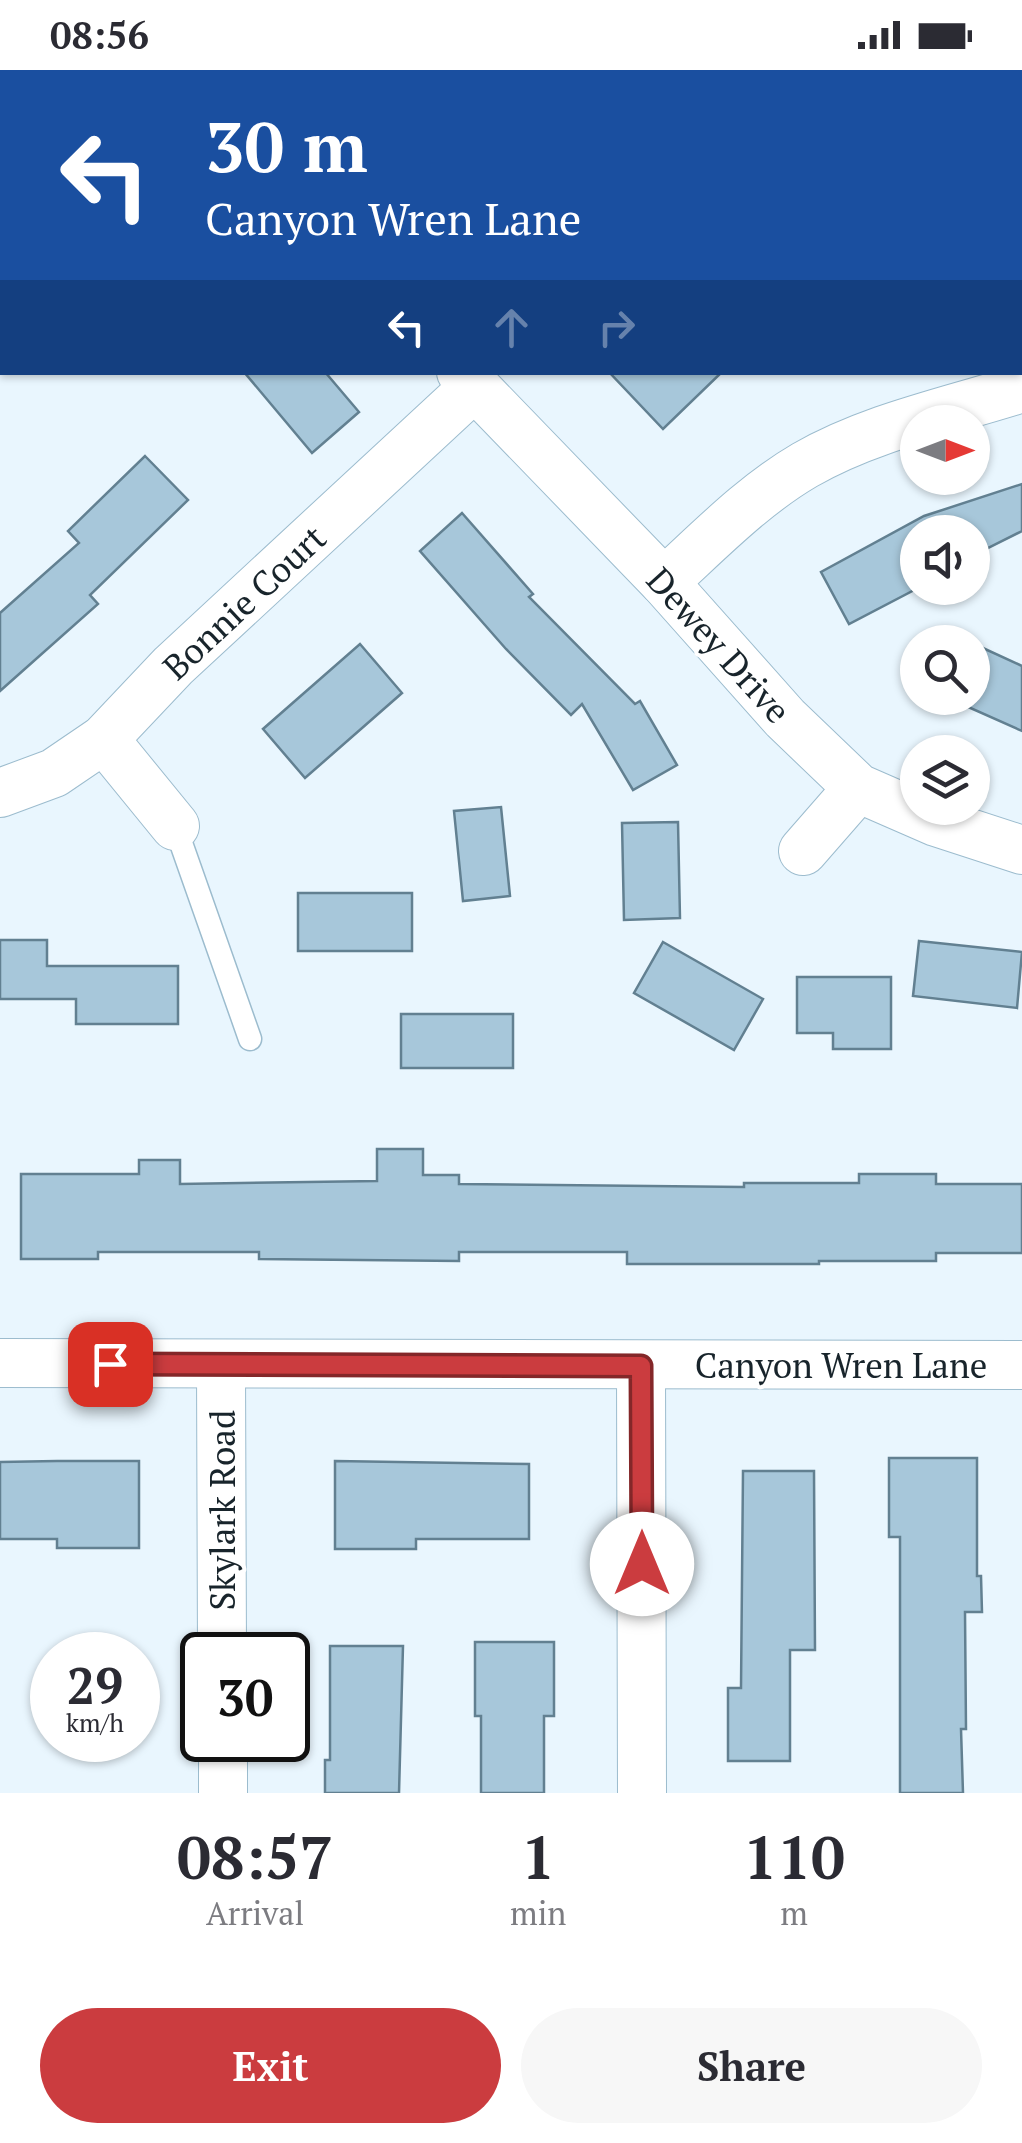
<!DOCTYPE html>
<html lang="en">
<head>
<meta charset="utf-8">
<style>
	:root { --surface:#fff; --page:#f7f7f7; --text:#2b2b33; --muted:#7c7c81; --accent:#cb3c3f }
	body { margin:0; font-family:"PT Serif",serif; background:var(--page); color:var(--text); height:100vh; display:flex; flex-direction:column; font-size:38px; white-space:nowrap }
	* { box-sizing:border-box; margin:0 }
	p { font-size:32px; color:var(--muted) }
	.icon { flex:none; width:55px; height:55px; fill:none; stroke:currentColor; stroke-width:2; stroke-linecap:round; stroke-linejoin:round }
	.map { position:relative; height:1723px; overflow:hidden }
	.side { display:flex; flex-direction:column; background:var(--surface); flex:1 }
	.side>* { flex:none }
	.top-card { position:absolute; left:0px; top:0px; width:1022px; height:305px; box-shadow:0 2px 8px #0004; background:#1a4fa0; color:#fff; overflow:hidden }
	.needle { width:65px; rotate:90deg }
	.controls { position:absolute; left:900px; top:335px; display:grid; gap:20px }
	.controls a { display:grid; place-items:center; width:90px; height:90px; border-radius:50%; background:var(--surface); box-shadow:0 2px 8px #0004; font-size:50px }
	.speed { position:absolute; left:30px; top:1562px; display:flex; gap:20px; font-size:50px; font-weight:700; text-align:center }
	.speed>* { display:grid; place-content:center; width:130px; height:130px; border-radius:50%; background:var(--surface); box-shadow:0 2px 8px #0004; line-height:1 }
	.speed small { font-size:25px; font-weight:400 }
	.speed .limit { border:5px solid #111; border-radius:15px; background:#fff; color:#111 }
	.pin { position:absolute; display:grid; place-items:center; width:85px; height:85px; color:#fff; margin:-42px; border-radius:20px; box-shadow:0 5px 15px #0006 }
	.me { position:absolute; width:110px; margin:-55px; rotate:0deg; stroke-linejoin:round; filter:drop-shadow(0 0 8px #0008) }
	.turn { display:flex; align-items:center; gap:35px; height:210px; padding:0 40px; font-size:45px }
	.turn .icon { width:130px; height:130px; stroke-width:2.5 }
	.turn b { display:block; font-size:70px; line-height:85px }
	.lanes { display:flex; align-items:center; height:95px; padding:0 40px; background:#0003; justify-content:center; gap:50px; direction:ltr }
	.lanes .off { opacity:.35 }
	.eta { display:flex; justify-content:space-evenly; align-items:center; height:170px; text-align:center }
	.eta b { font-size:60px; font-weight:800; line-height:70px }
	.primary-button { display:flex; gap:20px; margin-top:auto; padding:20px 40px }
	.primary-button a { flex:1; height:115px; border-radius:60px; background:var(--accent); color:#fff; font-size:40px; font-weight:800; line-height:115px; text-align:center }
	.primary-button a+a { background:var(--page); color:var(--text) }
	.status { display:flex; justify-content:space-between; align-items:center; height:70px; padding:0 50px; background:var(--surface); direction:ltr }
	.status svg { height:28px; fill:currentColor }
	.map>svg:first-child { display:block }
	.building { fill:#a7c7da; stroke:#628091; stroke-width:2.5 }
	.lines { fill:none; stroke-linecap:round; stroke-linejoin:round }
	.service-casing { stroke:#9cbcce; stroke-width:25 }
	.minor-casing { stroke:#9cbcce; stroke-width:50 }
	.service { stroke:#fff; stroke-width:22 }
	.minor { stroke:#fff; stroke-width:48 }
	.route-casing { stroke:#842729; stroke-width:25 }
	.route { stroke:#cb3c3f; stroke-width:18 }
	.labels { text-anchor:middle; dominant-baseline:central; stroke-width:8; stroke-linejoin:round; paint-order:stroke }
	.street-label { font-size:35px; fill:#18242b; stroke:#fff }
</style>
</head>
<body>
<div class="status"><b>08:56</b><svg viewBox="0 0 49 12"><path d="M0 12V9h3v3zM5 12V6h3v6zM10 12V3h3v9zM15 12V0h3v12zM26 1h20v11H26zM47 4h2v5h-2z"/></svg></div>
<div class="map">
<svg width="1022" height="1723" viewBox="0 0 1022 1723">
	<rect width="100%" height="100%" fill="#e9f6fe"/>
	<g class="building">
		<polygon points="244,302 325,302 359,342 312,383"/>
		<polygon points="609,302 722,302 663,359"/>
		<polygon points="145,386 188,430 90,525 98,534 0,621 0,543 79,473 68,461"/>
		<polygon points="1022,414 1022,461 972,486 972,462 918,462 918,518 849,554 821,502 924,446"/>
		<polygon points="462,443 533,524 529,527 635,634 640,631 677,695 633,720 582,634 571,645 506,579 420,481"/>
		<polygon points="972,573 1022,596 1022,661 948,628 972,628"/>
		<polygon points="360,574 402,623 305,708 263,659"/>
		<polygon points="501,737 510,826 463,831 454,741"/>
		<polygon points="678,752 680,848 624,850 622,753"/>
		<rect x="298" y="823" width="114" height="58"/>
		<polygon points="0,870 47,870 47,896 178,896 178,954 76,954 76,929 0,929"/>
		<polygon points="919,871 1022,882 1017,938 913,926"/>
		<polygon points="663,872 763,929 734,980 634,923"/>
		<polygon points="797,907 891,907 891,979 833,979 833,963 797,963"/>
		<rect x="401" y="944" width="112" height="54"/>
		<polygon points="377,1079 423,1079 423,1105 459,1105 459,1114 744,1117 744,1113 859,1113 859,1104 936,1104 936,1114 1022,1114 1022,1183 936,1183 936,1191 819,1191 819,1194 627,1194 627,1182 459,1182 459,1191 259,1189 259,1182 98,1182 98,1189 21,1189 21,1104 139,1104 139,1090 180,1090 180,1114 377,1111"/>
		<polygon points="889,1388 977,1388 977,1506 981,1506 982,1542 965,1542 966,1659 961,1659 963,1723 900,1723 900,1467 889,1467"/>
		<polygon points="57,1391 139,1391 139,1478 57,1478 57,1469 0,1469 0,1392"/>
		<polygon points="335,1391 529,1394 529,1469 416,1469 416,1479 335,1479"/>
		<polygon points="743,1401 814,1401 815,1580 790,1580 790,1691 728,1691 728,1618 741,1618"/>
		<polygon points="475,1572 554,1572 554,1646 544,1646 544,1723 481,1723 481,1646 475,1646"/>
		<polygon points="330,1576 403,1576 399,1723 325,1723 325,1690 330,1690"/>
	</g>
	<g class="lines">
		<defs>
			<polyline id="service" points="175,756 250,969"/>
			<g id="minor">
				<polyline points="207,0 209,2"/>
				<polyline points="461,302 664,512 785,648 858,718 936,752 1022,780"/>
				<path d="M664,512C709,471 752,426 805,395C871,357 950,341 1022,318"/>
				<polyline points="104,669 175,756"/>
				<polyline points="0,723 54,703 104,669 173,596 474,317"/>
				<polyline points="803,781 858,718"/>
				<polyline points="0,1293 1022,1295"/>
				<polyline points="221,1296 222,1585"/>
				<polyline points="641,1296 642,1723"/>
				<polyline points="223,1670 223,1723"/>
			</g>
		</defs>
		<use href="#service" class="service-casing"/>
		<use href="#minor" class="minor-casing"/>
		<use href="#service" class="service"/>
		<use href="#minor" class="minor"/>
	</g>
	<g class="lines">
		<defs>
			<polyline id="route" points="110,1294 641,1296 642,1494"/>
		</defs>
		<use href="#route" class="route-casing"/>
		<use href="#route" class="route"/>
	</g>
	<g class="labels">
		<g class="street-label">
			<text transform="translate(244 532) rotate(-43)">Bonnie Court</text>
			<text transform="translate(719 575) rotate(48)">Dewey Drive</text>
			<text x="841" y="1295">Canyon Wren Lane</text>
			<text transform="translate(222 1440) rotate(-90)">Skylark Road</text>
		</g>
	</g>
</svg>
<div class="controls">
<a><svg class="needle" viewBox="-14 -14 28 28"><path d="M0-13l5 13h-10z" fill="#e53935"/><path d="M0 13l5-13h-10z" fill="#7c7c81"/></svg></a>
<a><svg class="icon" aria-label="sound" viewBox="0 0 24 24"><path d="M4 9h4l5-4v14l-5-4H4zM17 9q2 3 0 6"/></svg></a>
<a><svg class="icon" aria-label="search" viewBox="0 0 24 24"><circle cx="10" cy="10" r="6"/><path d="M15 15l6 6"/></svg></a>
<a><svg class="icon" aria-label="layers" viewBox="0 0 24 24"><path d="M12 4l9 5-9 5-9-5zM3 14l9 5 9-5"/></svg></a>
</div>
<div class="speed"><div>29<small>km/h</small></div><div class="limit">30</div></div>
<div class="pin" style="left:110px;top:1294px;background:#d93025"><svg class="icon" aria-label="arrive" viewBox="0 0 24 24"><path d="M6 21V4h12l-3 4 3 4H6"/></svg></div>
<svg class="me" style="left:642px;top:1494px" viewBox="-20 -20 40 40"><circle r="19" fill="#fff"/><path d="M0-13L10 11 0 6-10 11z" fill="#cb3c3f"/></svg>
<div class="top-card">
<div class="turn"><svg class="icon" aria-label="left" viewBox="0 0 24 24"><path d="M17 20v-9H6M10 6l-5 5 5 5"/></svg><div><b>30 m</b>Canyon Wren Lane</div></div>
<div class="lanes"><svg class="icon" aria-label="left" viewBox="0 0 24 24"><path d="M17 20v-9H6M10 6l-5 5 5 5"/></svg><svg class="icon off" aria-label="ahead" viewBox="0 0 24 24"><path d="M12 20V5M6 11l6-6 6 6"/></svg><svg class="icon off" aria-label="right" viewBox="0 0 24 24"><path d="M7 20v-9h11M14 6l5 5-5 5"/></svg></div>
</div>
</div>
<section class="side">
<div class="eta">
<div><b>08:57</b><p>Arrival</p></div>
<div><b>1</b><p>min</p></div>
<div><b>110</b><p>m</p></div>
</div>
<div class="primary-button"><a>Exit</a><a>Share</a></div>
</section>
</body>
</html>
